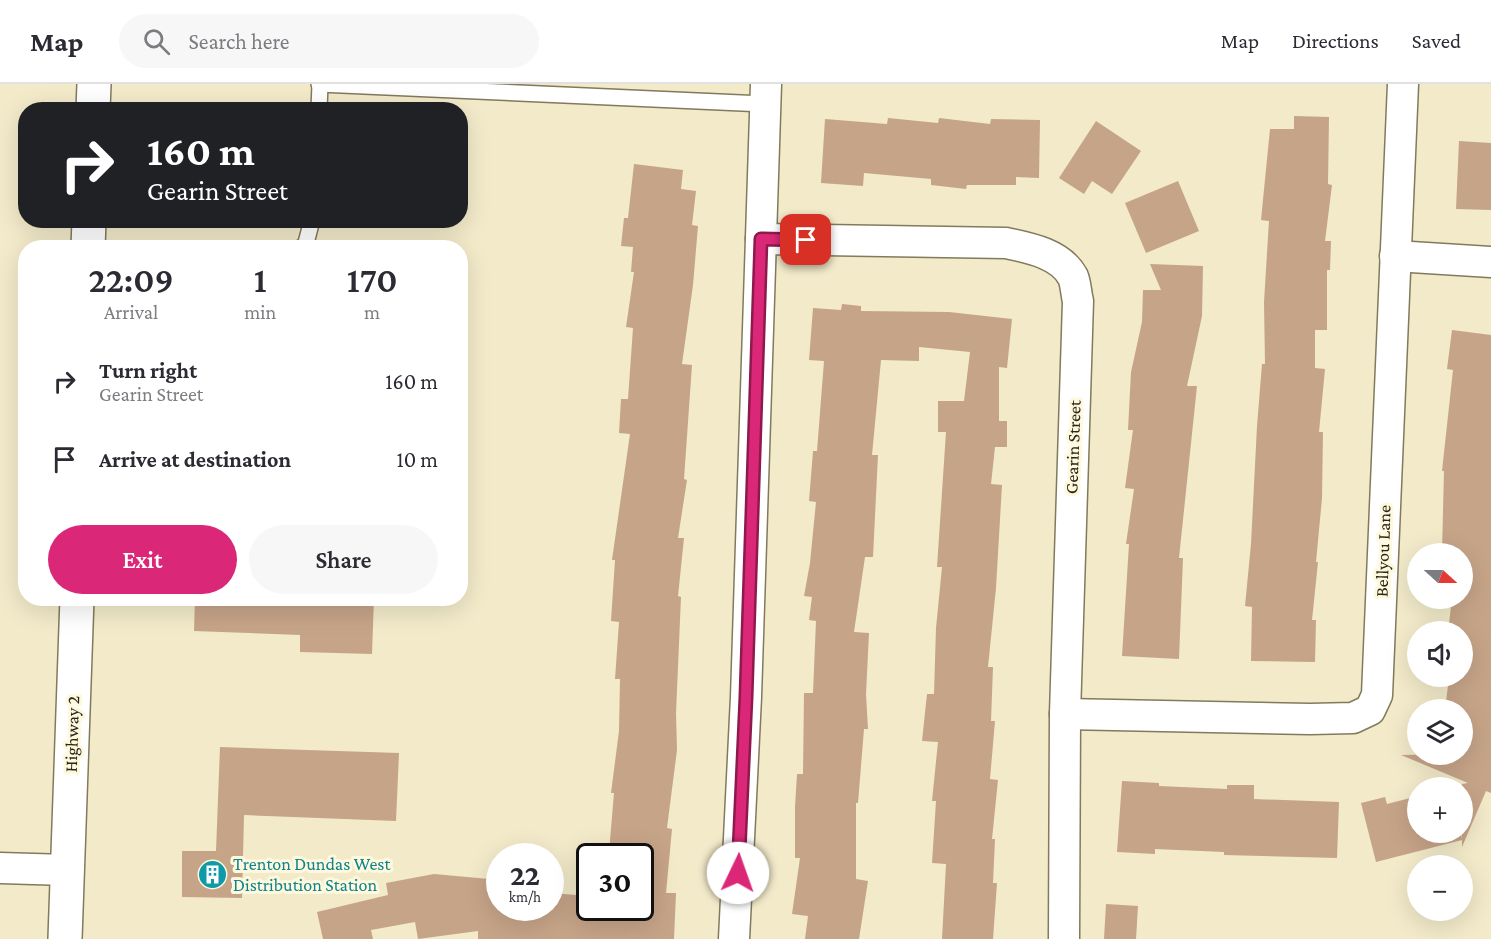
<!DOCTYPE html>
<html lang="en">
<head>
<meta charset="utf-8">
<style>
	:root { --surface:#fff; --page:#f7f7f7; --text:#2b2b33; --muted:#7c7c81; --line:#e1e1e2; --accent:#db2777 }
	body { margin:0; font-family:"Crimson Pro",serif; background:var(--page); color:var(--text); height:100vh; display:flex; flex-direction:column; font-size:22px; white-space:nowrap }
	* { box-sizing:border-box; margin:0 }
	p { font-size:20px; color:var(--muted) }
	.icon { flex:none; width:33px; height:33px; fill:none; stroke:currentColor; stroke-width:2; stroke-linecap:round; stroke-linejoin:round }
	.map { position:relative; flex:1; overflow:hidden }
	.details { position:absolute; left:18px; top:156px; width:450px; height:366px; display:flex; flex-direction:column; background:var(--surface); border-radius:24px; box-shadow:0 6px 24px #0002 }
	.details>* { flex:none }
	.guide { position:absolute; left:18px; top:18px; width:450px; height:126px; border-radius:24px; box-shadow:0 6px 24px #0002; background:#202124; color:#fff; overflow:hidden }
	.needle { width:39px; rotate:111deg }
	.tools { position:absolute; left:1407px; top:459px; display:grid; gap:12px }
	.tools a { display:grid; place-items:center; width:66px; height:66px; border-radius:50%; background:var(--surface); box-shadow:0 6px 24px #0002; font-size:30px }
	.speed { position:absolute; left:486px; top:759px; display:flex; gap:12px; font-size:30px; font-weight:700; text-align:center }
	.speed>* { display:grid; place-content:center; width:78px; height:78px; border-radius:50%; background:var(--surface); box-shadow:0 6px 24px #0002; line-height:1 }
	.speed small { font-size:15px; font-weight:400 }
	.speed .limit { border:3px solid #111; border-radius:9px; background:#fff; color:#111 }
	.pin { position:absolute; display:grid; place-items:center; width:51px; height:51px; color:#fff; margin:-26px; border-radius:12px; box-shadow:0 3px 9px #0006 }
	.me { position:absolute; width:66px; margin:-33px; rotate:3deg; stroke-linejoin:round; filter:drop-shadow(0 0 4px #0008) }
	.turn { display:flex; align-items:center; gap:21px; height:126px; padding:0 30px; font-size:27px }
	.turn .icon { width:78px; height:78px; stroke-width:2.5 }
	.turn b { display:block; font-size:42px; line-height:51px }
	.eta { display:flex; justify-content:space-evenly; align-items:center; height:102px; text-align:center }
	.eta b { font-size:36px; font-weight:600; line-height:42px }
	.button { display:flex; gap:12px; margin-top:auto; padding:12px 30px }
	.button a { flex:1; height:69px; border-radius:36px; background:var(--accent); color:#fff; font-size:24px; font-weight:600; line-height:69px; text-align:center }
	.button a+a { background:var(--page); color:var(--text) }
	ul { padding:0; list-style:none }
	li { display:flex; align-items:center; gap:18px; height:78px; padding:0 30px }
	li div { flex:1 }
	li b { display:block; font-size:22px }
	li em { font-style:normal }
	header { display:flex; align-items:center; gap:36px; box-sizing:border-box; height:84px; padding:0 30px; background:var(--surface); border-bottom:2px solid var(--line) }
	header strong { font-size:28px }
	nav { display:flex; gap:33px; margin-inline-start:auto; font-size:21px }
	.search { width:420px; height:54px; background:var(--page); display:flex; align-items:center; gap:15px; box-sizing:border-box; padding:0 21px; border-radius:33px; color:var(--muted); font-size:22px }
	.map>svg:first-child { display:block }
	.building { fill:#c6a488 }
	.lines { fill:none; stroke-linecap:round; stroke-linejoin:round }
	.service-casing { stroke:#817a5c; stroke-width:18 }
	.minor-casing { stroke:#817a5c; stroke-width:33 }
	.primary-casing { stroke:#817a5c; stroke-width:36 }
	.service { stroke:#fff; stroke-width:15 }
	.minor { stroke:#fff; stroke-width:30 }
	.primary { stroke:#fff; stroke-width:33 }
	.route-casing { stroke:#8e194d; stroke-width:15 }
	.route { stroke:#db2777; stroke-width:10 }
	.labels { text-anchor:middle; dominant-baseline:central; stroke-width:6; stroke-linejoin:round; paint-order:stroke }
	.street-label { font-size:18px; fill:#29261a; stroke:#fef8dd }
	.culture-label { font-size:18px; fill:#0d838f; stroke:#fef8dd; text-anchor:start }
</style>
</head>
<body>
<header>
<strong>Map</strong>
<div class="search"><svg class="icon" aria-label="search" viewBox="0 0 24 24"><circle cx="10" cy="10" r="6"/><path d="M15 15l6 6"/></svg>Search here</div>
<nav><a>Map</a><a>Directions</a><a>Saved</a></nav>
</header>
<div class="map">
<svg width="1491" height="855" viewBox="0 0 1491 855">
	<rect width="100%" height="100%" fill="#f2eac9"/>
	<g class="building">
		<polygon points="1294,32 1329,33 1328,100 1332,101 1325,157 1331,157 1330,186 1327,186 1327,246 1315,246 1315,284 1325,285 1319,348 1323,348 1322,414 1316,478 1318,478 1312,536 1316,536 1315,578 1251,577 1252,523 1245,522 1251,460 1257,342 1262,280 1265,280 1264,218 1269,137 1261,136 1270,45 1294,45"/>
		<polygon points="888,34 938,39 939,34 990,40 991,35 1040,36 1039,94 1016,93 1016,101 967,101 966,105 931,101 931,95 864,89 863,102 821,99 825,35 887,40"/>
		<polygon points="1096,37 1141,67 1112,110 1092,97 1084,110 1059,94"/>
		<polygon points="1459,57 1491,59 1491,126 1456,125"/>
		<polygon points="634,80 683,86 681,105 696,107 692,141 698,142 693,201 682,280 692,281 684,395 687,396 678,454 684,454 678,512 681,513 676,629 677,666 667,744 672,745 666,809 676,809 674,855 478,855 478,847 418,855 415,838 371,846 373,855 323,855 317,828 388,811 386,799 434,790 500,796 500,824 550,824 550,809 590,812 590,824 640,824 640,771 609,768 614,709 611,709 619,647 620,595 615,595 619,538 611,537 615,476 612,476 630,350 619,349 621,315 628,315 633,244 626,243 634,188 631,188 633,163 621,162 624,134 628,134"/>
		<polygon points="1178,97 1199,147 1146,169 1125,119"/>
		<polygon points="1150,180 1203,182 1202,232 1187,302 1197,302 1179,474 1183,474 1179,575 1122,572 1129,460 1126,460 1134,405 1125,404 1133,346 1128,346 1131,288 1142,238 1143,206 1161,206"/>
		<polygon points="842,220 861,222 861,227 949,228 1012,235 1007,284 999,283 999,337 1007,337 1007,363 995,363 991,400 1002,401 996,504 988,583 993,583 991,637 995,637 990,695 998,696 992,755 995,755 993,799 997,799 993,855 942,855 946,780 932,779 936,717 932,717 938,658 922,657 927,610 934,610 936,544 942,483 937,483 946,348 938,348 938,317 964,317 970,268 919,263 919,277 881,276 872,371 878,371 873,473 865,473 854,548 869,549 866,610 868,645 864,645 858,719 856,719 856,795 868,797 859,855 805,855 808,832 792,830 800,774 795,774 795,723 797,690 803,690 804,609 813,609 816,537 809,536 812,513 804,512 810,479 816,418 809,417 813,367 817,367 824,277 809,276 813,224 841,226"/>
		<polygon points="1452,246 1491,251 1491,709 1486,707 1462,763 1462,700 1468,699 1401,671 1462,670 1462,626 1445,625 1449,594 1462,595 1462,548 1448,548 1452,514 1462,514 1462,468 1442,468 1444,387 1442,387 1453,286 1447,285"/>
		<polygon points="195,514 374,514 372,570 300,568 300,551 194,547"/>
		<polygon points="220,663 399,669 396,737 244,731 242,814 182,813 182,767 216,767"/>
		<polygon points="1122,697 1159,699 1159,702 1227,705 1227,701 1254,701 1254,715 1339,718 1337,774 1224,771 1224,768 1155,765 1155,770 1117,768"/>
		<polygon points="1418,712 1418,748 1461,748 1462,756 1376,778 1361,719 1385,713 1387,720"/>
		<polygon points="1106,820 1138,822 1136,855 1104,855"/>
	</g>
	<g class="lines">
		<defs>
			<g id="service">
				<polyline points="319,0 765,20"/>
				<polyline points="319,26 320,0"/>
				<polyline points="301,164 306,159 312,136"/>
			</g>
			<g id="minor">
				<path d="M761,155L1006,159C1030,164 1061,170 1073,193C1076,200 1076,210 1078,217L1065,630L1064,855"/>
				<polyline points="1395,172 1491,178"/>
				<polyline points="1065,630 1310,635 1353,634 1370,626 1377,611 1403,0"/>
				<polyline points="0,784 67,786"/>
				<polyline points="734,855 746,613 766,0"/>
			</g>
			<g id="primary">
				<polyline points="93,26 94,0"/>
				<polyline points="88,164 89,136"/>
				<polyline points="65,855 77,514"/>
			</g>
		</defs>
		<use href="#service" class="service-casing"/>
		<use href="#minor" class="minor-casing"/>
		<use href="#primary" class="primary-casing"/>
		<use href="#service" class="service"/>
		<use href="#minor" class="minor"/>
		<use href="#primary" class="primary"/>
	</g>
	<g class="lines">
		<defs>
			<polyline id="route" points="738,789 746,613 761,155 806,156"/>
		</defs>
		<use href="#route" class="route-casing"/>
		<use href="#route" class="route"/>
	</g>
	<defs>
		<symbol id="building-disc" viewBox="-11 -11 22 22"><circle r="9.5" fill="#0f9aa8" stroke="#fef8dd"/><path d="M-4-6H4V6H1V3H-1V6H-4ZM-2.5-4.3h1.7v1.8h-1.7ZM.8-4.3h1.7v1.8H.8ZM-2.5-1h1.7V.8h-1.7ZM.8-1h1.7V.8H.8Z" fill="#fff"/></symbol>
	</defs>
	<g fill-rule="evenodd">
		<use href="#building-disc" x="196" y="774" width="33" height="33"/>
	</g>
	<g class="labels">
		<g class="street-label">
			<text transform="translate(1073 363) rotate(-88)">Gearin Street</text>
			<text transform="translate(1383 467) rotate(-88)">Bellyou Lane</text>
			<text transform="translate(72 650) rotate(-88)">Highway 2</text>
		</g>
		<g class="culture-label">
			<text x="233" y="780">Trenton Dundas West<tspan x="233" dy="21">Distribution Station</tspan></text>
		</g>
	</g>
</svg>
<div class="tools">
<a><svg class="needle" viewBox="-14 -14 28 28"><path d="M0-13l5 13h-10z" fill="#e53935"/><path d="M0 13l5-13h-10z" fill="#7c7c81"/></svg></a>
<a><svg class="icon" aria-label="sound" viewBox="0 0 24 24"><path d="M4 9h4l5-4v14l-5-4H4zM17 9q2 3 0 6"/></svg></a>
<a><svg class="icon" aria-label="layers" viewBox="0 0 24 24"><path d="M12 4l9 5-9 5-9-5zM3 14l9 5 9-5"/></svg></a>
<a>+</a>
<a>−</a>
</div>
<div class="speed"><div>22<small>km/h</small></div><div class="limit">30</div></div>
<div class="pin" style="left:806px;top:156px;background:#d93025"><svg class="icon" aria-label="arrive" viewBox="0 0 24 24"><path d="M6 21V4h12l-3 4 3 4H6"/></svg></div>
<svg class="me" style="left:738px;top:789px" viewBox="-20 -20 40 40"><circle r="19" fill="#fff"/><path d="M0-13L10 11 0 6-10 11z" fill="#db2777"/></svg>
<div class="guide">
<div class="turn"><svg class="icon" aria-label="right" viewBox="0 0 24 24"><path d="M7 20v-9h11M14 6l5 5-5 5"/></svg><div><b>160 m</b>Gearin Street</div></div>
</div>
<section class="details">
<div class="eta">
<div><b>22:09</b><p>Arrival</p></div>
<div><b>1</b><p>min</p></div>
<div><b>170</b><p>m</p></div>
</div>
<ul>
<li><svg class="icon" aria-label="right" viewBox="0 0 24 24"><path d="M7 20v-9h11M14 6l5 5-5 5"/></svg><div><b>Turn right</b><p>Gearin Street</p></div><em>160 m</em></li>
<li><svg class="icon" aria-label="arrive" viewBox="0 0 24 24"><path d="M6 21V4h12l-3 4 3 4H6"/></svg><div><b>Arrive at destination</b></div><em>10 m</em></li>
</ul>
<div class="button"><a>Exit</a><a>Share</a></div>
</section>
</div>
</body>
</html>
